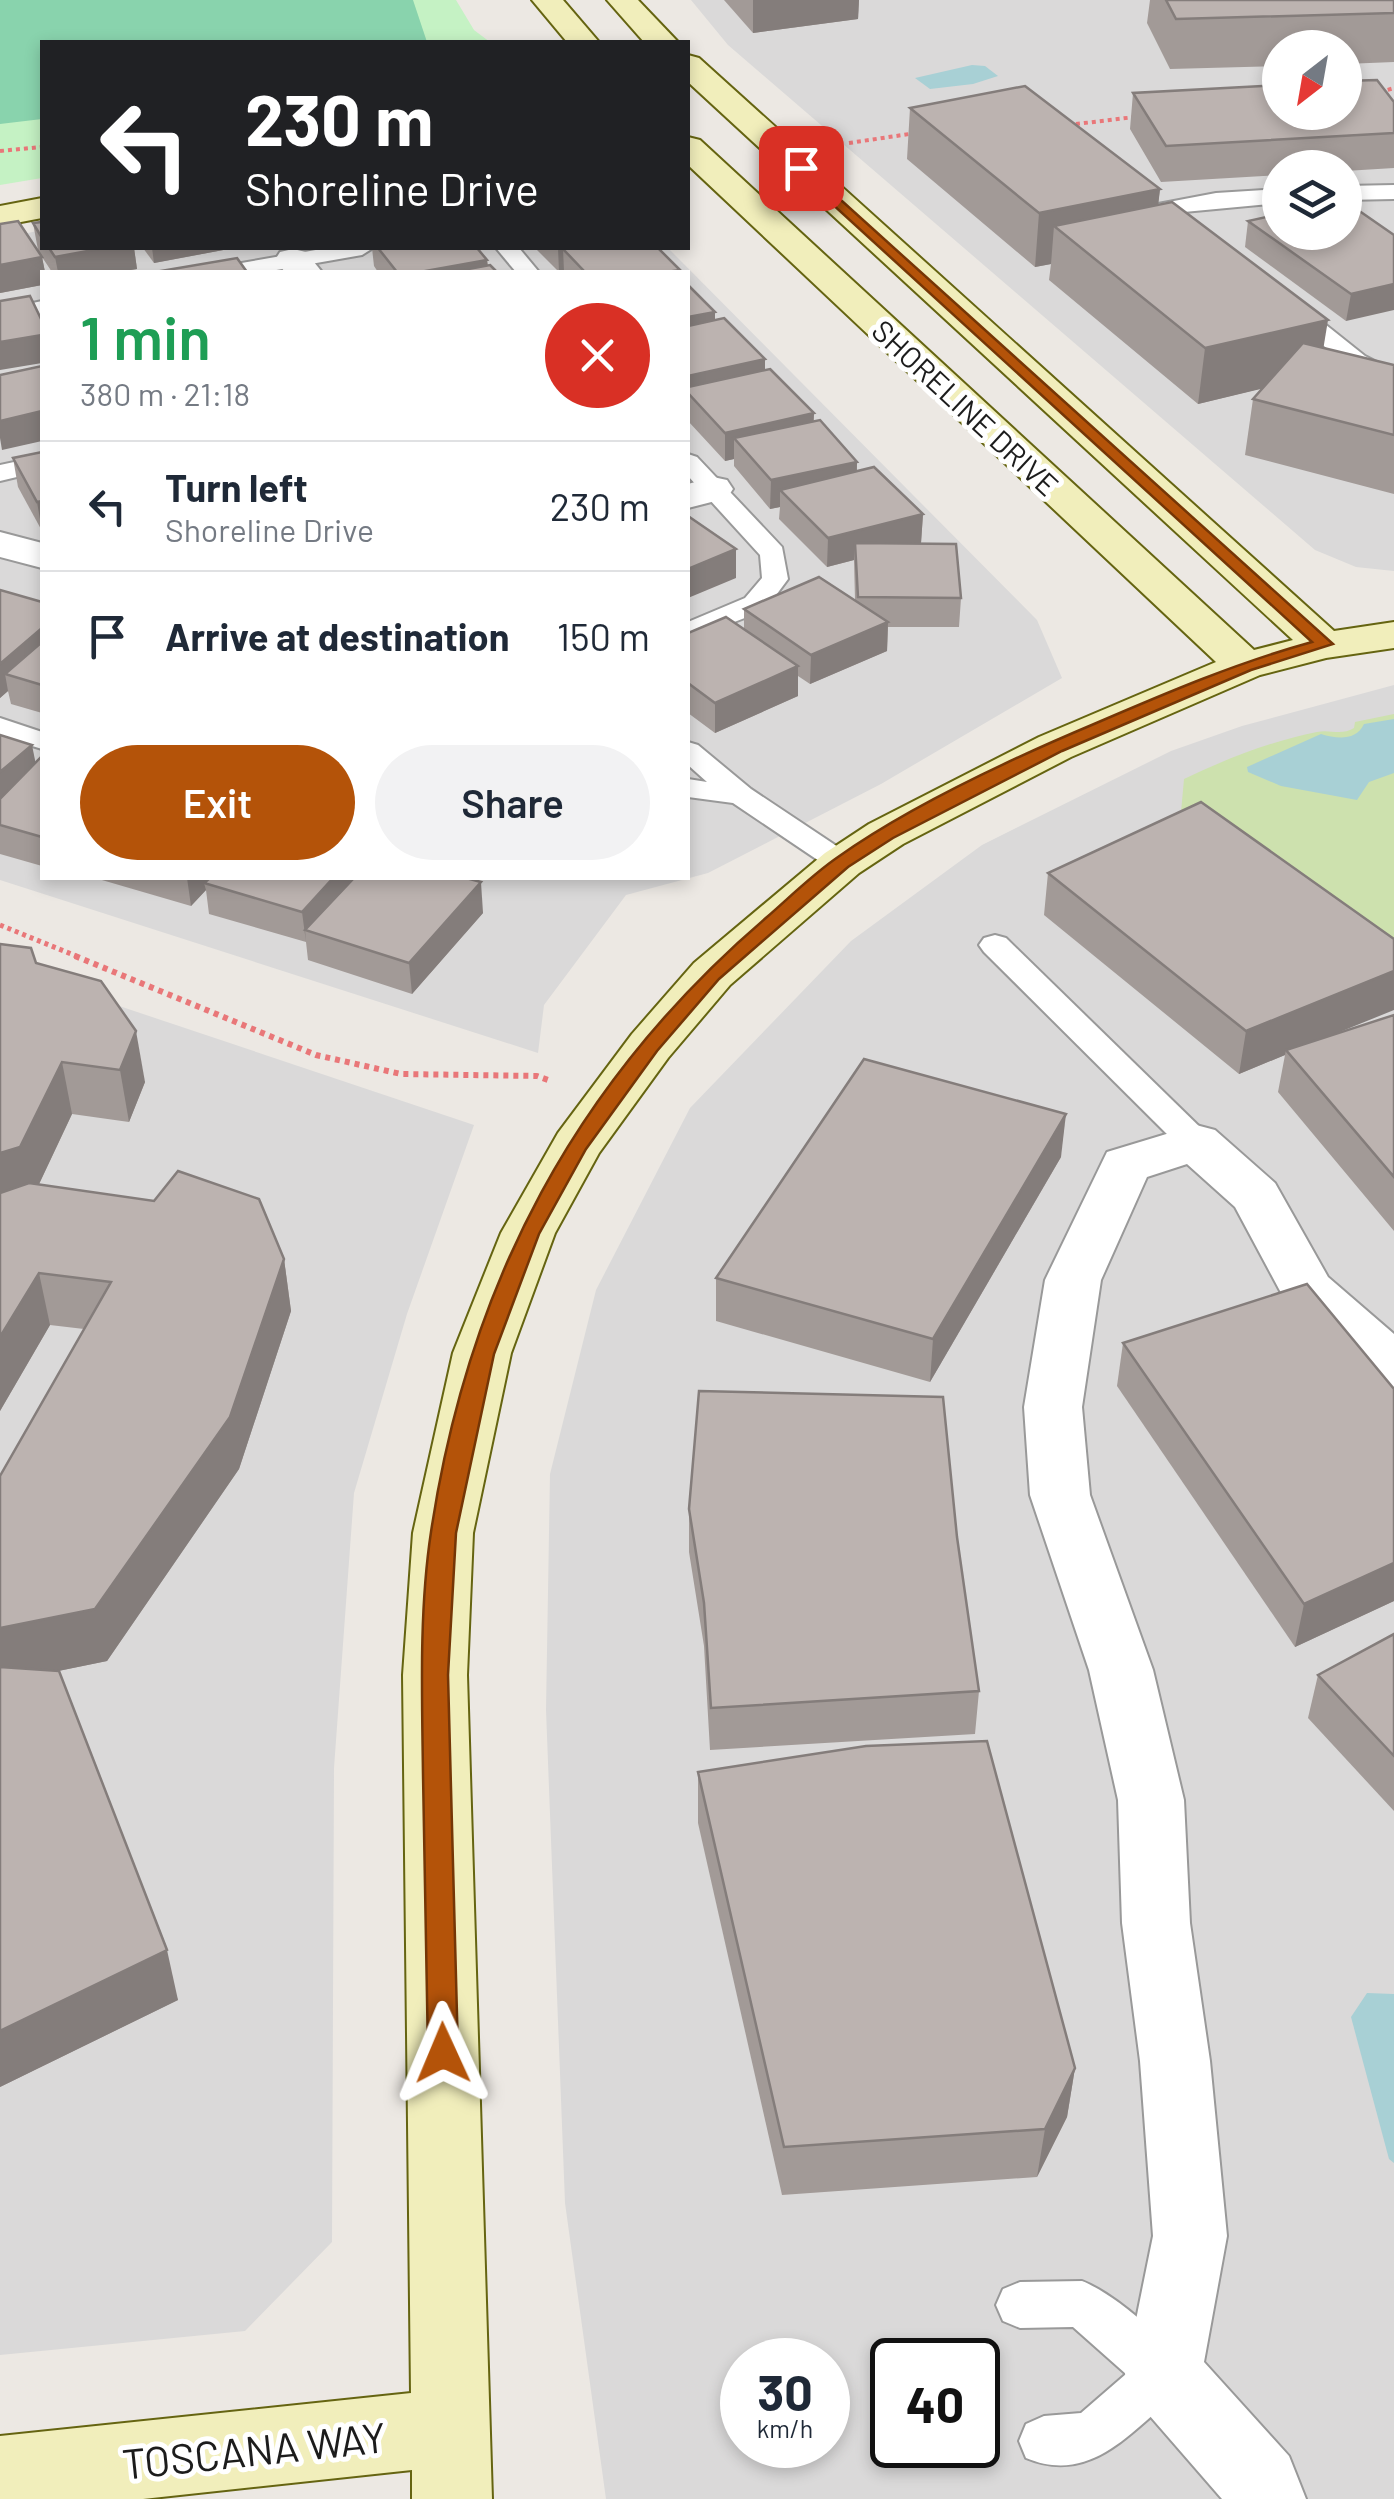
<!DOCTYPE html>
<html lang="en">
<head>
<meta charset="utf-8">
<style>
	:root { --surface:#fff; --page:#f2f2f3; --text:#1f2937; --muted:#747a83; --line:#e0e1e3; --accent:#b45309 }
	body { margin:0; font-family:Barlow,sans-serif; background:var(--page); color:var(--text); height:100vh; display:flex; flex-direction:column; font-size:38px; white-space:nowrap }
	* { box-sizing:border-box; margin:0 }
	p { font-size:32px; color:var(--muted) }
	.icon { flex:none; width:55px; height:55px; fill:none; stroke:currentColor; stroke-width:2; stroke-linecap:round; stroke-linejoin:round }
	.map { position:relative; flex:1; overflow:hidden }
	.side { position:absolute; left:40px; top:270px; width:650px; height:610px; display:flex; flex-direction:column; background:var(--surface); border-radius:0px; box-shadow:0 5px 15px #0003 }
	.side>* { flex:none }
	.hud { position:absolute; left:40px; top:40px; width:650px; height:210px; border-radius:0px; box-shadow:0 5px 15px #0003; background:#202124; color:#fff; overflow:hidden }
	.needle { width:65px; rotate:211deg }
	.tools { position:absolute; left:1262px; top:30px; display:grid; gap:20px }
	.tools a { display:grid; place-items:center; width:100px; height:100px; border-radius:50%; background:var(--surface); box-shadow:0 5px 15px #0003; font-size:50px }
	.speed { position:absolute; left:720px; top:2338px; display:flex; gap:20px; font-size:50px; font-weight:700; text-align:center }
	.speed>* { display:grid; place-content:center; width:130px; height:130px; border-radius:50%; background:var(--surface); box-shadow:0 5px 15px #0003; line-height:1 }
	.speed small { font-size:25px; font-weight:400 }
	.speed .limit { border:5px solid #111; border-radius:15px; background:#fff; color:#111 }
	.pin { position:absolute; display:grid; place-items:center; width:85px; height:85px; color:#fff; margin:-42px; border-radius:20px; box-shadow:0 5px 15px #0006 }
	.me { position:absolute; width:110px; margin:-55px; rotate:359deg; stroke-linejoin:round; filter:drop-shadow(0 0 8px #0008) }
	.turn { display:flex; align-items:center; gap:35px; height:210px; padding:0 40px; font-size:45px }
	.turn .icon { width:130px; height:130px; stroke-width:2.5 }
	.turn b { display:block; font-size:70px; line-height:85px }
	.round { display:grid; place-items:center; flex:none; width:105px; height:105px; border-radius:52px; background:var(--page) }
	.summary { display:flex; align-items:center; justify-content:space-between; height:170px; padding:0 40px }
	h1 { font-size:60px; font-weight:600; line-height:75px; color:#1e9e55 }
	.action { display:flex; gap:20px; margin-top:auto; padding:20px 40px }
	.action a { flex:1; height:115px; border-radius:60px; background:var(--accent); color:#fff; font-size:40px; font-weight:600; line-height:115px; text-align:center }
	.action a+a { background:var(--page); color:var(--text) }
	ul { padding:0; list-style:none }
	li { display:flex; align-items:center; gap:30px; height:130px; padding:0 40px; border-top:2px solid var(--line) }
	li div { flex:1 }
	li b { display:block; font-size:38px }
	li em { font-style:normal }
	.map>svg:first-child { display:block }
	.residential { fill:#dad9d9; fill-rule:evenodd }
	.grass { fill:#cde1ae }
	.park { fill:#c5f2c4 }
	.pitch { fill:#89d3ad }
	.water { fill:#a8d0d5 }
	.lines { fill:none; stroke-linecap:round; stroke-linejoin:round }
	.lane-casing { stroke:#999; stroke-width:4 }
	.street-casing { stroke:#999; stroke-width:4 }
	.secondary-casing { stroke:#656411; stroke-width:4 }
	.path-far2 { stroke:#e97779; stroke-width:4; stroke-dasharray:4 4; stroke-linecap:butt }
	.path-far1 { stroke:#e97779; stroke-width:5; stroke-dasharray:4 4; stroke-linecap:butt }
	.path { stroke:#e97779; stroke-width:6; stroke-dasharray:5 5; stroke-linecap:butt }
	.lane { fill:#fff; fill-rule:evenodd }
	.street { fill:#fff; fill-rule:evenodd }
	.secondary { fill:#f1eebb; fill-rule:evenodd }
	.wall { fill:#a29a97 }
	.shaded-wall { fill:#847d7b }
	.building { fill:#bcb3b0; stroke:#847d7b; stroke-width:2.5 }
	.route { fill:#b45309; stroke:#753606; stroke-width:2.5 }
	.labels { text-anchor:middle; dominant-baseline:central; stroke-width:10; stroke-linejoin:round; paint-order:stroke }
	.far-street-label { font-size:30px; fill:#1c1c1c; stroke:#fff }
	.near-street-label { font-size:42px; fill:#1c1c1c; stroke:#fff }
</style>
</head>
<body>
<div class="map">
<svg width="1394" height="2499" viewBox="0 0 1394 2499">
	<rect width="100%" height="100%" fill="#ece8e3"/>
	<g class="residential">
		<path d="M691,0H1394V571L1356,567L1315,550L728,45ZM1280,48H1345V112H1280ZM1280,168H1345V232H1280Z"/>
		<path d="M42,230V248H668L1037,620L1062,678L881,784L708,873L626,895L544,1005L538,1053L0,880V239ZM42,272H688V878H42Z"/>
		<path d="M1394,685V2499H606L565,2203L546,1710L550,1474L596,1290L690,1108L851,941L982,845L1171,751L1242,726ZM742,2360H828V2445H742ZM892,2360H978V2445H892Z"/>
		<polygon points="0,966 474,1125 407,1314 354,1493 334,1768 332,2242 245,2331 0,2355"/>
	</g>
	<path class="grass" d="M1394,714V958L1180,823L1184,779C1226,759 1271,741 1317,732C1330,729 1341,736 1354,728L1355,722Z"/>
	<polygon class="park" points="0,0 456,0 474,30 490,42 42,42 42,178 0,185"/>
	<polygon class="pitch" points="0,0 413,0 427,42 42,42 42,119 0,124"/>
	<g class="water">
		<polygon points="972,65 985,66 998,76 973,84 930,89 915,78"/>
		<path d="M1394,719V773L1369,782L1357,800L1281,786L1248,772L1247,767L1321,734C1337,739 1356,741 1364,724Z"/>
		<polygon points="1367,1993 1394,1994 1394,2163 1389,2159 1351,2017"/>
	</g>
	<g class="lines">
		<defs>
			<g id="lane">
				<polygon points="1394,185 1394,199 1345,200 1345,186"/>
				<polygon points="1280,189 1280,203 1184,212 1204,230 1193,237 1185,235 1155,209 1158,204 1216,193"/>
				<polygon points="327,248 373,248 362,255 265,272 219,272 230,265"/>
				<polygon points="496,248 519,248 539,272 516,272"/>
				<polygon points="1288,299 1296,301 1365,356 1394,371 1394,388 1349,366 1280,311 1276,306 1280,301"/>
				<polygon points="42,301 42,315 0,322 0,310"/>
				<polygon points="688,454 697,457 782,547 788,579 765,610 688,640 688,622 745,598 762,578 760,555 688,476"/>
				<polygon points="42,456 42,471 0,481 0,465"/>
				<polygon points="0,718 42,732 42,749 0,736"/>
				<polygon points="688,742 698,745 751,789 853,857 857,863 853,869 831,869 733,803 688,797 688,779 707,782 688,765"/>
				<polygon points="995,935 1006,938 1208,1135 1213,1143 1208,1151 1196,1154 1184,1151 984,952 979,945 984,938"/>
				<path d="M1082,2281C1113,2293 1175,2344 1187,2374C1179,2395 1163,2406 1146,2421C1111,2452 1076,2479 1026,2458L1019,2441L1026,2424L1044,2416L1081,2413L1126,2374L1073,2327L1020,2328L1003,2321L996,2305L1003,2289L1020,2282Z"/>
			</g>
			<g id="street">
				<polygon points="293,249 306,252 322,272 285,272 275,260 280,252"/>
				<polygon points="713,477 727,480 733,489 727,498 688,508 688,484"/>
				<polygon points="0,532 42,543 42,568 0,557"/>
				<polygon points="1196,1125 1215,1130 1275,1183 1328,1277 1394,1334 1394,1387 1374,1381 1287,1304 1235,1207 1187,1164 1147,1177 1101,1280 1082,1407 1090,1495 1153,1670 1184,1800 1190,1923 1210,2061 1227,2236 1204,2362 1289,2456 1306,2499 1222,2499 1136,2400 1125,2374 1153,2236 1140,2061 1122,1923 1118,1800 1089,1670 1030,1495 1024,1407 1045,1280 1107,1152"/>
			</g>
			<g id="secondary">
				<polygon points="532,0 563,0 599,42 567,42"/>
				<polygon points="607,0 638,0 678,42 644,42"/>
				<polygon points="688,55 699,58 1334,631 1394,622 1394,648 1326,658 1260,675 1071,757 903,844 859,873 730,985 668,1058 599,1153 555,1233 511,1353 473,1533 467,1675 492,2499 412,2499 412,2470 143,2499 0,2499 0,2436 411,2393 403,1675 413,1533 453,1353 501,1233 558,1133 632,1034 694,963 825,853 869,824 1039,737 1216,662 688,165 688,137 700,140 1254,650 1293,640 688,82"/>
				<polygon points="42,198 42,218 0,226 0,206"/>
			</g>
		</defs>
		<use href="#lane" class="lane-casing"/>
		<use href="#street" class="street-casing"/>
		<use href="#secondary" class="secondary-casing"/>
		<g class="path-far2">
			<polyline points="1380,92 1394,88"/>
			<polyline points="1068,125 1135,117"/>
			<polyline points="849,143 916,133"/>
			<polyline points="0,151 42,147"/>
		</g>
		<polyline class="path-far1" points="0,925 81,958"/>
		<polyline class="path" points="75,956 316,1055 401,1074 537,1076 551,1081"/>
		<use href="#lane" class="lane"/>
		<use href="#street" class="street"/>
		<use href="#secondary" class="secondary"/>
	</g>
	<g class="wall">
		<polygon points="724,0 859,0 858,19 753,33"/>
		<polygon points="1150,0 1394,0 1394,62 1345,64 1345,48 1280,48 1280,66 1170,69 1147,23"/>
		<polygon points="1133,93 1394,102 1394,168 1345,171 1345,168 1280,168 1280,175 1161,182 1130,129"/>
		<polygon points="910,108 1160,189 1158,204 1324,348 1394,365 1394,494 1245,455 1253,399 1263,388 1198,404 1049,280 1051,264 1035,267 907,159"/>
		<polygon points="1248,221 1394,235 1346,321 1245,247"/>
		<polygon points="42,222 42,248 134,248 137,269 118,272 52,272 42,257 45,272 42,272 42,285 0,293 0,224 38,250 33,223"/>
		<polygon points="143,248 234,248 154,263"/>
		<polygon points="372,248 487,260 488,265 497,272 378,272 374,266"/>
		<polygon points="535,248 658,248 680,272 559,272"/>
		<polygon points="688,285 715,320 765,359 765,370 814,413 813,422 857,462 857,471 923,514 921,543 961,598 959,627 888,627 887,651 810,684 798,676 798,696 715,733 688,713 688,633 744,629 744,609 855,600 854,560 827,567 779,519 780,507 770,509 734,466 734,459 725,461 688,421"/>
		<polygon points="42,452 42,531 18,487 13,458"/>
		<polygon points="0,590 42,602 42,713 11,704 8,691 0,698"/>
		<polygon points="0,735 36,763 42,756 42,866 0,854"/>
		<polygon points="1048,873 1337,1033 1394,1015 1394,1231 1278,1092 1285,1055 1239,1074 1044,915"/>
		<polygon points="95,878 466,878 483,913 412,994 308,960 306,942 209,914 206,890 191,906"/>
		<polygon points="0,944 36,963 145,1082 129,1122 72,1114 39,1184 284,1259 291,1311 239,1469 107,1661 58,1671 178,2000 0,2087 0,1476 84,1329 50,1325 0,1411"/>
		<polygon points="1061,1157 930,1382 716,1321 716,1278"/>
		<polygon points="1123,1343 1394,1389 1394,1601 1295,1647 1117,1386"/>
		<polygon points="689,1509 957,1537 979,1691 975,1734 710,1750 704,1646 689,1552"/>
		<polygon points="1394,1634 1394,1811 1308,1718 1318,1675"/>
		<polygon points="698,1772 1075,2068 1067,2117 1037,2177 782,2195 698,1823"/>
	</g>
	<g class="shaded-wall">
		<polygon points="753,0 859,0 858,19 753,33"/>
		<polygon points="1160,189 1154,242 1054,226 1051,264 1035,267 1039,213"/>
		<polygon points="104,248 134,248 137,269 118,272 58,272 55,257"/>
		<polygon points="152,248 234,248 154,263"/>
		<polygon points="558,248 637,248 563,249 564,271 559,272"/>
		<polygon points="42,257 45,272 42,272 42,285 0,293 0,265"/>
		<polygon points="487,260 488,272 420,272"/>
		<polygon points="1394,284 1394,310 1346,321 1351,294"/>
		<polygon points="715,312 715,339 688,345 688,317"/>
		<polygon points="1328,320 1319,375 1198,404 1205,348"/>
		<polygon points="42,335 42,363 0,370 0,342"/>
		<polygon points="765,359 765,387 688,393 688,376"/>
		<polygon points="42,411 42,441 2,450 0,438 0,421"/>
		<polygon points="814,413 813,441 734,438 734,459 725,461 725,433"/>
		<polygon points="857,462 856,491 780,490 780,507 770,509 771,480"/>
		<polygon points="42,501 42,531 37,502"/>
		<polygon points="923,514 921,543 855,543 854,560 827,567 828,538"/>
		<polygon points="736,549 736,578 688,598 688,569"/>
		<polygon points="888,622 887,651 810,684 811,655"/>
		<polygon points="42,628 42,662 5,674 8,691 0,698 0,664"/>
		<polygon points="798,666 798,696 715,733 715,703"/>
		<polygon points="32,745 38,775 0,808 0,772"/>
		<polygon points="187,878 217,878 204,883 206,890 191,906"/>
		<polygon points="333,878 364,878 305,930 306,942 302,912"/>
		<polygon points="481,882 483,913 412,994 409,963"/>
		<polygon points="1394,971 1394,1010 1288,1053 1286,1050 1285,1055 1239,1074 1246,1031"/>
		<polygon points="136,1031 145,1082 129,1122 120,1070"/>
		<polygon points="62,1062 72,1114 32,1199 0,1209 0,1153"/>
		<polygon points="1066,1114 1061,1157 930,1382 933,1339"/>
		<polygon points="284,1259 291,1311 239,1469 107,1661 0,1683 0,1628"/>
		<polygon points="39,1273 50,1325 0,1411 0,1337"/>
		<polygon points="1394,1563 1394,1601 1295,1647 1304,1604"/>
		<polygon points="167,1950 178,2000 0,2087 0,2031"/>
		<polygon points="1075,2068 1067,2117 1037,2177 1045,2129"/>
	</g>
	<g class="building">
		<polygon points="1166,0 1394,0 1394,13 1176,19"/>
		<polygon points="1377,80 1394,102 1394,133 1166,146 1133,93 1280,85 1280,112 1345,112 1345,81"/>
		<polygon points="1025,86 1160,189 1039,213 910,108"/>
		<polygon points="1345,201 1394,235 1394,284 1351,294 1248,221 1280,214 1280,232 1345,232"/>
		<polygon points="1172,202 1328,320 1205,348 1054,226"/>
		<polygon points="18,221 42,257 0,265 0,224"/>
		<polygon points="42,222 42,238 33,223"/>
		<polygon points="49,248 104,248 55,257"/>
		<polygon points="378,248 477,248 487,260 420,272 397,272"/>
		<polygon points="569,248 658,248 680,270 667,272 585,272 563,249"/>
		<polygon points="237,258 247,272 155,272"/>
		<polygon points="490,265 497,272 452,272"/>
		<polygon points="688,285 715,312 688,317"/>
		<polygon points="30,296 42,321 42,335 0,342 0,301"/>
		<polygon points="724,318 765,359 688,376 688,326"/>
		<polygon points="1303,343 1394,365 1394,435 1253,399"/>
		<polygon points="42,366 42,411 0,421 0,375"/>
		<polygon points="770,369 814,413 725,433 688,393 688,387"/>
		<polygon points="820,420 857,462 771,480 734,438"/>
		<polygon points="42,452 42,501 37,502 13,458"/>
		<polygon points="874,467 923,514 828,538 780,490"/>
		<polygon points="688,516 736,549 688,569"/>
		<polygon points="855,543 956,544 961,598 858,597"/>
		<polygon points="819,577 888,622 811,655 744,609"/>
		<polygon points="0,590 42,602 42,628 0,664"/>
		<polygon points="726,617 798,666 715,703 688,683 688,633"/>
		<polygon points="42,642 42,685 5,674"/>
		<polygon points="0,735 32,745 0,772"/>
		<polygon points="42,756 42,837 0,825 0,799"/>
		<polygon points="1201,802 1394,939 1394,971 1246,1031 1048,873"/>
		<polygon points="210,878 333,878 302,912 204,883"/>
		<polygon points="354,878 466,878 481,882 409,963 305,930"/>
		<polygon points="0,944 31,948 36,963 101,981 136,1031 120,1070 62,1062 20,1147 0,1153"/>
		<polygon points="1394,1015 1394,1177 1286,1050"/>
		<polygon points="864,1059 1066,1114 933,1339 716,1278"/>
		<polygon points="178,1171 259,1199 284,1259 230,1417 95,1609 0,1628 0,1476 111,1282 39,1273 0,1337 0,1193 29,1183 154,1201"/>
		<polygon points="1307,1284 1394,1389 1394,1563 1304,1604 1123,1343"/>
		<polygon points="699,1391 943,1397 957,1537 979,1691 711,1708 704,1603 689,1509"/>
		<polygon points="1394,1634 1394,1756 1318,1675"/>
		<polygon points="0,1667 59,1671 167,1950 0,2031"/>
		<polygon points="987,1741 1075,2068 1045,2129 784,2147 698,1772 866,1746"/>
	</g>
	<path class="route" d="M801,164L1333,644L1251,670L1062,751L893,838L848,867L719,979L657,1051L586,1149L539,1234L494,1354L456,1533L448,1675L458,2053L453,2062L443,2066L433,2062L428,2053C427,1960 425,1867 423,1774C422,1694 419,1611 431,1532C468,1284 576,1080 767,917C790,897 813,874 838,857C911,805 1011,759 1094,724C1166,693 1236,663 1312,642L796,171L794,168Z"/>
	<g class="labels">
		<g class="far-street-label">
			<text transform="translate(966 407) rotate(43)">SHORELINE DRIVE</text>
		</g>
		<g class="near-street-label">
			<text transform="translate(254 2449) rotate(-6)">TOSCANA WAY</text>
		</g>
	</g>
</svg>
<div class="tools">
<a><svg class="needle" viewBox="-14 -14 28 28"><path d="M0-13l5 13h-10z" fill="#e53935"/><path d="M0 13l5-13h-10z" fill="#747a83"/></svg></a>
<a><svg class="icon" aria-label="layers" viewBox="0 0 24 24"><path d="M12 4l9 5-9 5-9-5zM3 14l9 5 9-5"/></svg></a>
</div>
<div class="speed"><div>30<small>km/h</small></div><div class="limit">40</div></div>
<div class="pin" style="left:801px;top:168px;background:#d93025"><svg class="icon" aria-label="arrive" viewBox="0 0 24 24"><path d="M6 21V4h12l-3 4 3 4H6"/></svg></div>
<svg class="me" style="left:443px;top:2053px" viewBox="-20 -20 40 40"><path d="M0-17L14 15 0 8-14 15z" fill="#b45309" stroke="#fff" stroke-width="4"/></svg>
<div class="hud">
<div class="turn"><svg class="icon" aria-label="left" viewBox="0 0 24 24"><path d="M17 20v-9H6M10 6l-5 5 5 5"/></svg><div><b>230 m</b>Shoreline Drive</div></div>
</div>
<section class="side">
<div class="summary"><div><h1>1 min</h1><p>380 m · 21:18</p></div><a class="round" style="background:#d93025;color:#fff"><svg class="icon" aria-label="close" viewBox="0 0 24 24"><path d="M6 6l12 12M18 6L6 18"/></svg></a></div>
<ul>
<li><svg class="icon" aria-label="left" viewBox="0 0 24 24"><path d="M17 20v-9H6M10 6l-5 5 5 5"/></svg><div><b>Turn left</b><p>Shoreline Drive</p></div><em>230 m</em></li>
<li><svg class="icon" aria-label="arrive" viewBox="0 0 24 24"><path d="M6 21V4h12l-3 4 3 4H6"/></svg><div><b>Arrive at destination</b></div><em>150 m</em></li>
</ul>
<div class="action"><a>Exit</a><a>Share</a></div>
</section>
</div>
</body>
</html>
